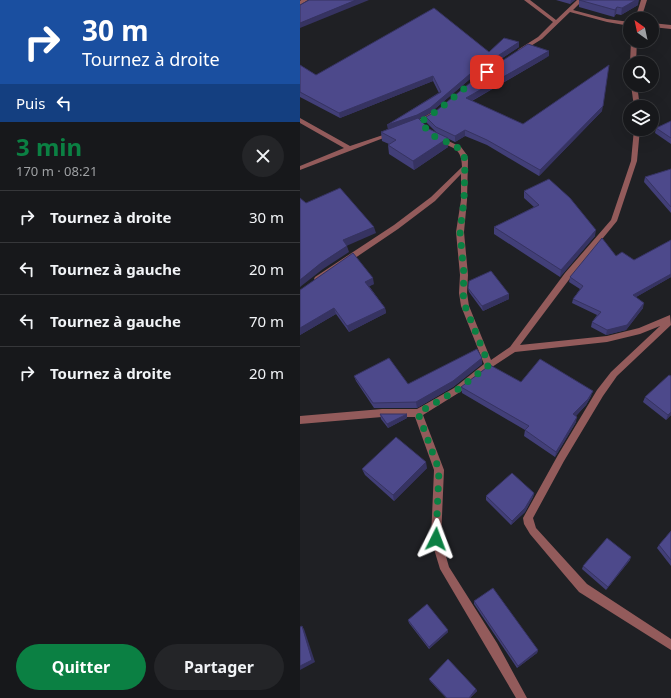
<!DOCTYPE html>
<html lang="fr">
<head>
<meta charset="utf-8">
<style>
	:root { --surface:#17181b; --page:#242528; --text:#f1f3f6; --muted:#9ea0a3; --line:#36373a; --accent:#0b8043 }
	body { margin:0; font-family:"Noto Sans",sans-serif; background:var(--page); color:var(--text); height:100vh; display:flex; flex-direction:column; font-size:15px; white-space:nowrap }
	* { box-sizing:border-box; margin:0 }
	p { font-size:13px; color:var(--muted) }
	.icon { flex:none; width:22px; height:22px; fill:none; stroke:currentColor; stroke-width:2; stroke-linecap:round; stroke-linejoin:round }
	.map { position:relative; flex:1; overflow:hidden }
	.side { display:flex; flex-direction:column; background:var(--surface); width:300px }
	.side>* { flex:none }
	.top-card { background:#1a4fa0; color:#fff; overflow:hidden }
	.needle { width:26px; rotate:327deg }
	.fabs { position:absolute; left:323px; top:12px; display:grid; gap:8px }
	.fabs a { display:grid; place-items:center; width:36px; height:36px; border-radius:50%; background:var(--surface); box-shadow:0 4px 16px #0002,0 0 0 1px var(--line); font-size:20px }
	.pin { position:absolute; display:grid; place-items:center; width:34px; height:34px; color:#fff; margin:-17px; border-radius:8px; box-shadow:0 2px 6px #0006 }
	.me { position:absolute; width:44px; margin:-22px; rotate:3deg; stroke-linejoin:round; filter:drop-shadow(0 0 3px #0008) }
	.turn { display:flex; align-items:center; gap:14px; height:84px; padding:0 16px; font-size:18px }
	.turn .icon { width:52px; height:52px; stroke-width:2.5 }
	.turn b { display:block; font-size:28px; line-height:34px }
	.then { display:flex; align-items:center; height:38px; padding:0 16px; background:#0003; gap:8px; font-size:15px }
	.round { display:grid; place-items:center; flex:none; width:42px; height:42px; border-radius:21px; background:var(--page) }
	.summary { display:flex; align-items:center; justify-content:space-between; height:68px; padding:0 16px }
	h1 { font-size:24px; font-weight:700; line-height:30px; color:var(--accent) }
	.action { display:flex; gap:8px; margin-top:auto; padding:8px 16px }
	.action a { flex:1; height:46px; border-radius:24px; background:var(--accent); color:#fff; font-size:16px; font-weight:700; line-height:46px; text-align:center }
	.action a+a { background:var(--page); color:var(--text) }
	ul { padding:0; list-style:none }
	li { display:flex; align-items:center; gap:12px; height:52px; padding:0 16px; border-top:1px solid var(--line) }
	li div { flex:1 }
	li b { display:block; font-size:15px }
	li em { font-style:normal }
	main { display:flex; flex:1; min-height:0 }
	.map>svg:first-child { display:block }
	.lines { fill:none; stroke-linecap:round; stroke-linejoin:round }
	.minor { fill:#935b5b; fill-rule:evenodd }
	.wall { fill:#423f78 }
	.shaded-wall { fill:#363361 }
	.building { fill:#4d498b; stroke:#363361 }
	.route { stroke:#0b8043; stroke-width:7; stroke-dasharray:0 12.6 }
</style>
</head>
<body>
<main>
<section class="side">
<div class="top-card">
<div class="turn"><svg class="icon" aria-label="right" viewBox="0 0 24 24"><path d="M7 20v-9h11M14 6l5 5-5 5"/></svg><div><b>30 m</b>Tournez à droite</div></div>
<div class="then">Puis<svg class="icon" aria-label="left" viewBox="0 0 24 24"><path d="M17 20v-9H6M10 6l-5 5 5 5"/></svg></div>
</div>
<div class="summary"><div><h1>3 min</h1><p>170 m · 08:21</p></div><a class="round"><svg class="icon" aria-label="close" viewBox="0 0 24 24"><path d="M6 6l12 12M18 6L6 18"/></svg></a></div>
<ul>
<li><svg class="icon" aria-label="right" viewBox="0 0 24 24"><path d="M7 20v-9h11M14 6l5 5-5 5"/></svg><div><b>Tournez à droite</b></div><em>30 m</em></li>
<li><svg class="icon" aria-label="left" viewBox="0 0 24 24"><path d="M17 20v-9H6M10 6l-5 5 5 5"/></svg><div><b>Tournez à gauche</b></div><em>20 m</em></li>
<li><svg class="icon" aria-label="left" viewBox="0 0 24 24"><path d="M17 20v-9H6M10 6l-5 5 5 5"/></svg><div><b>Tournez à gauche</b></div><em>70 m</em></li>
<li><svg class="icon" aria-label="right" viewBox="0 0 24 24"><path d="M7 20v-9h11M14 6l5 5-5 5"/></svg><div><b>Tournez à droite</b></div><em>20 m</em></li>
</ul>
<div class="action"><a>Quitter</a><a>Partager</a></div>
</section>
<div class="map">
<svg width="371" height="698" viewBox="0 0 371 698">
	<rect width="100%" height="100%" fill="#1f2024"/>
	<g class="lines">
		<g class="minor">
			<polygon points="1,0 8,0 0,5 0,1"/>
			<polygon points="224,0 230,0 256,20 277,0 283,0 273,10 307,19 330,22 330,26 307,22 270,12 242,39 221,52 218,50 219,49 238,37 253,22"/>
			<polygon points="341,0 347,0 341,19 335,19"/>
			<polygon points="352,23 371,25 371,29 352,27"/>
			<polygon points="331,41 337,41 336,63 330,63"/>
			<polygon points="331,85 337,85 340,107 334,107"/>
			<polygon points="134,111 136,112 136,114 114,127 112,128 109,126"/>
			<polygon points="0,118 50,146 89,133 93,133 94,134 0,170 0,166 44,148 0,123"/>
			<path d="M334,129H340L337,161L317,221L271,277L220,345L307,336L339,328L370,315L371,325L317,376L303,396L264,461L233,518L236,528L287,584L371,639V650L279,592L262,572L230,534L224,524L223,518L258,455L297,390L311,372L360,326L340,334L307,342L215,352L192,367L160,392L123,415L144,470L141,539L149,567L197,643L227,698H216L140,569L131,539L134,470L115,417H82L0,424V416L82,409H117L154,388L184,364L161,306L159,293L160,275L156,232L161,200V174L135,201L98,229L21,281H15L14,279L15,277L94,225L131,197L162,167C162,144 148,149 135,138L138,136L161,147L167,155L168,160L167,200L164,232L168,275L167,293L169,306L191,360L210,347L265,273L311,220L331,161Z"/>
		</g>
	</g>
	<g class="wall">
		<polygon points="256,0 275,0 270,4"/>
		<polygon points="279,0 338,5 321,15 316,14 314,17 279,7"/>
		<polygon points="219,47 170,79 130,113 119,119 148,147 114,170 89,154 88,145 89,144 82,141 81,132 88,129 139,93 133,81 40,118 0,97 0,65 16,75 189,52"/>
		<polygon points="249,56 172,101 223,124 302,111 239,176 187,145 165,136 155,142 137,133 126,122 126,117"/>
		<polygon points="371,121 371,144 355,133 356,128"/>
		<polygon points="371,169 371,213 344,182 345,177"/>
		<polygon points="224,191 295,236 260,277 194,234 194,227 234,207 224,198"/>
		<polygon points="371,240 371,277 336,297 343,308 326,330 306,335 291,327 292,322 297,315 272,303 273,299 280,289 269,282 270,277 316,256 334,260"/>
		<polygon points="74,284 69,286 85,308 86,313 49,332 36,314 0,335 0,290"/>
		<polygon points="168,288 209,294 209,299 183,311 169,292"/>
		<polygon points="182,364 153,387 117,408 74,408 56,381 54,376 108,384"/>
		<polygon points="221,382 291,396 286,405 276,416 276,422 255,457 224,436 225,430 162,393 161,387"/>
		<polygon points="345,397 371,415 366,420 343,402"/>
		<polygon points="80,414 107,418 88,428 81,419"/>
		<polygon points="127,468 94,501 65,475 62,469"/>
		<polygon points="234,493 233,497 225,512 211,525 186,500 186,496"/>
		<polygon points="371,531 371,566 357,548 359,545"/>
		<polygon points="330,560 306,590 282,569 283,566"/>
		<polygon points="174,601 238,650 237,653 217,668 174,604"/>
		<polygon points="108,620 148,630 148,632 129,649 109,623"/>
		<polygon points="129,679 176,689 177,691 170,698 146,698 130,681"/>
	</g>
	<g class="shaded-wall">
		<polygon points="56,0 69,0 0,28 0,23"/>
		<polygon points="271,0 275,0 270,4"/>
		<polygon points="336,0 339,0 338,5 321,15 322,8"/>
		<polygon points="317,7 316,14 314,17 315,10"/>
		<polygon points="219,42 219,47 170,79 130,113 117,120 88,130 87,125"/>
		<polygon points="249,51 249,56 166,104 166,98"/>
		<polygon points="133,76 133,81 40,118 39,113"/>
		<polygon points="303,106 302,111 239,176 240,170"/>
		<polygon points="165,130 165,136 155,142 155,136"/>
		<polygon points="148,138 148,147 114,170 113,161"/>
		<polygon points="74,227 76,233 44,247 43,240"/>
		<polygon points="296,230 295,236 260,277 261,270"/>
		<polygon points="47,246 49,252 23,269 0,287 0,280 21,263"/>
		<polygon points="371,274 371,277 331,300 333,295"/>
		<polygon points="73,278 74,284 66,288 65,282"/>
		<polygon points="209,294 209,299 183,311 182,306"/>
		<polygon points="344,303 343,308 326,330 306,335 307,330"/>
		<polygon points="34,308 36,314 0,335 0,328"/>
		<polygon points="85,308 86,313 49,332 47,326"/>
		<polygon points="182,358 182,364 153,387 117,408 116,402"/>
		<polygon points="293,391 291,396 286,405 272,420 273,414"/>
		<polygon points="371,412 371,415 366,420 368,415"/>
		<polygon points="107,414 107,418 88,428 87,424"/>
		<polygon points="277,417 276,422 255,457 256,452"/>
		<polygon points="126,462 127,468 94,501 93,495"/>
		<polygon points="234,493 233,497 225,512 211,525 212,521"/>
		<polygon points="331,557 330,560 306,590 308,587"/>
		<polygon points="2,626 4,629 15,662 0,670"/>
		<polygon points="148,630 148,632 129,649 129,647"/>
		<polygon points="238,650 237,653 217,668 218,666"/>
		<polygon points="176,689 177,691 170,698 169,698"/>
	</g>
	<g class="building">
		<polygon points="9,0 56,0 0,23 0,5"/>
		<polygon points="279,0 336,0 322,8 317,7 315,10"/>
		<polygon points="134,8 189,52 204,38 219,42 170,74 130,108 117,115 87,125 141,92 133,76 39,113 0,92 0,65 16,75"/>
		<polygon points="228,44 249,51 166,98 223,124 309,65 303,106 240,170 187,140 165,130 155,136 136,127 126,117 136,111 176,78"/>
		<polygon points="118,118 129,129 148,138 113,161 88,145 96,140 81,132"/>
		<polygon points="371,121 371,138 356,128"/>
		<polygon points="371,169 371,207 345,177"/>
		<polygon points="249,179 270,198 296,230 261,270 194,227 239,205 224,191"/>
		<polygon points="40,188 74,227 43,240 47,246 21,263 0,280 0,198 6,203"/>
		<polygon points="302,238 316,256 322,252 334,260 371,240 371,274 333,295 344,303 327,325 307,330 292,322 301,312 273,299 283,286 270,277"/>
		<polygon points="53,253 73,278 65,282 85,308 47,326 34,308 0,328 0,290"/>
		<polygon points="191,271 209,294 182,306 168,288 169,281"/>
		<polygon points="177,349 182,358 153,381 116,402 73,403 54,376 89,358 108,384"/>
		<polygon points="240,359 293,391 288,399 273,414 277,417 256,452 225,430 229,426 161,387 190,365 221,382"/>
		<polygon points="369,375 371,376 371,412 368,415 345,397"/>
		<polygon points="80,414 107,414 87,424"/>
		<polygon points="96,437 126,462 93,495 62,469"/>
		<polygon points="212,473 234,493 225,508 212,521 186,496"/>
		<polygon points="371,531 371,560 359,545"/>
		<polygon points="307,538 331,557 308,587 283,566"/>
		<polygon points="193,588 238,650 218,666 174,601"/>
		<polygon points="127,604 148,630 129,647 108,620"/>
		<polygon points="2,626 12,660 0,666 0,627"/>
		<polygon points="148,659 176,689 169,698 147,698 129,679"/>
	</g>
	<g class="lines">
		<path class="route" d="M136,539L139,470L118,413L157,390L189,365L165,306L163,293L164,275L160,232L164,200L165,160C161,143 147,144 134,136C129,132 125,127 120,122C144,108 163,87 187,72"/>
	</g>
</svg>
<div class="fabs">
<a><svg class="needle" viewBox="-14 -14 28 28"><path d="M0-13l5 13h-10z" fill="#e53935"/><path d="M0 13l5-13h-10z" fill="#9ea0a3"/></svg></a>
<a><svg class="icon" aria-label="search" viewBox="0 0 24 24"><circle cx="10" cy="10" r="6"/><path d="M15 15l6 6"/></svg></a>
<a><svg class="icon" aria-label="layers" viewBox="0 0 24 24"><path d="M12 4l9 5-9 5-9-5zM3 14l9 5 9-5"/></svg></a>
</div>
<div class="pin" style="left:187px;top:72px;background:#d93025"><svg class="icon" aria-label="arrive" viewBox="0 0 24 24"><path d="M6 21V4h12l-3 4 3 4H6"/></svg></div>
<svg class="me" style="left:136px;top:539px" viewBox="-20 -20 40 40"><path d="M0-17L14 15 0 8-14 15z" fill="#0b8043" stroke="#fff" stroke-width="4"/></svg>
</div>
</main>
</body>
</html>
